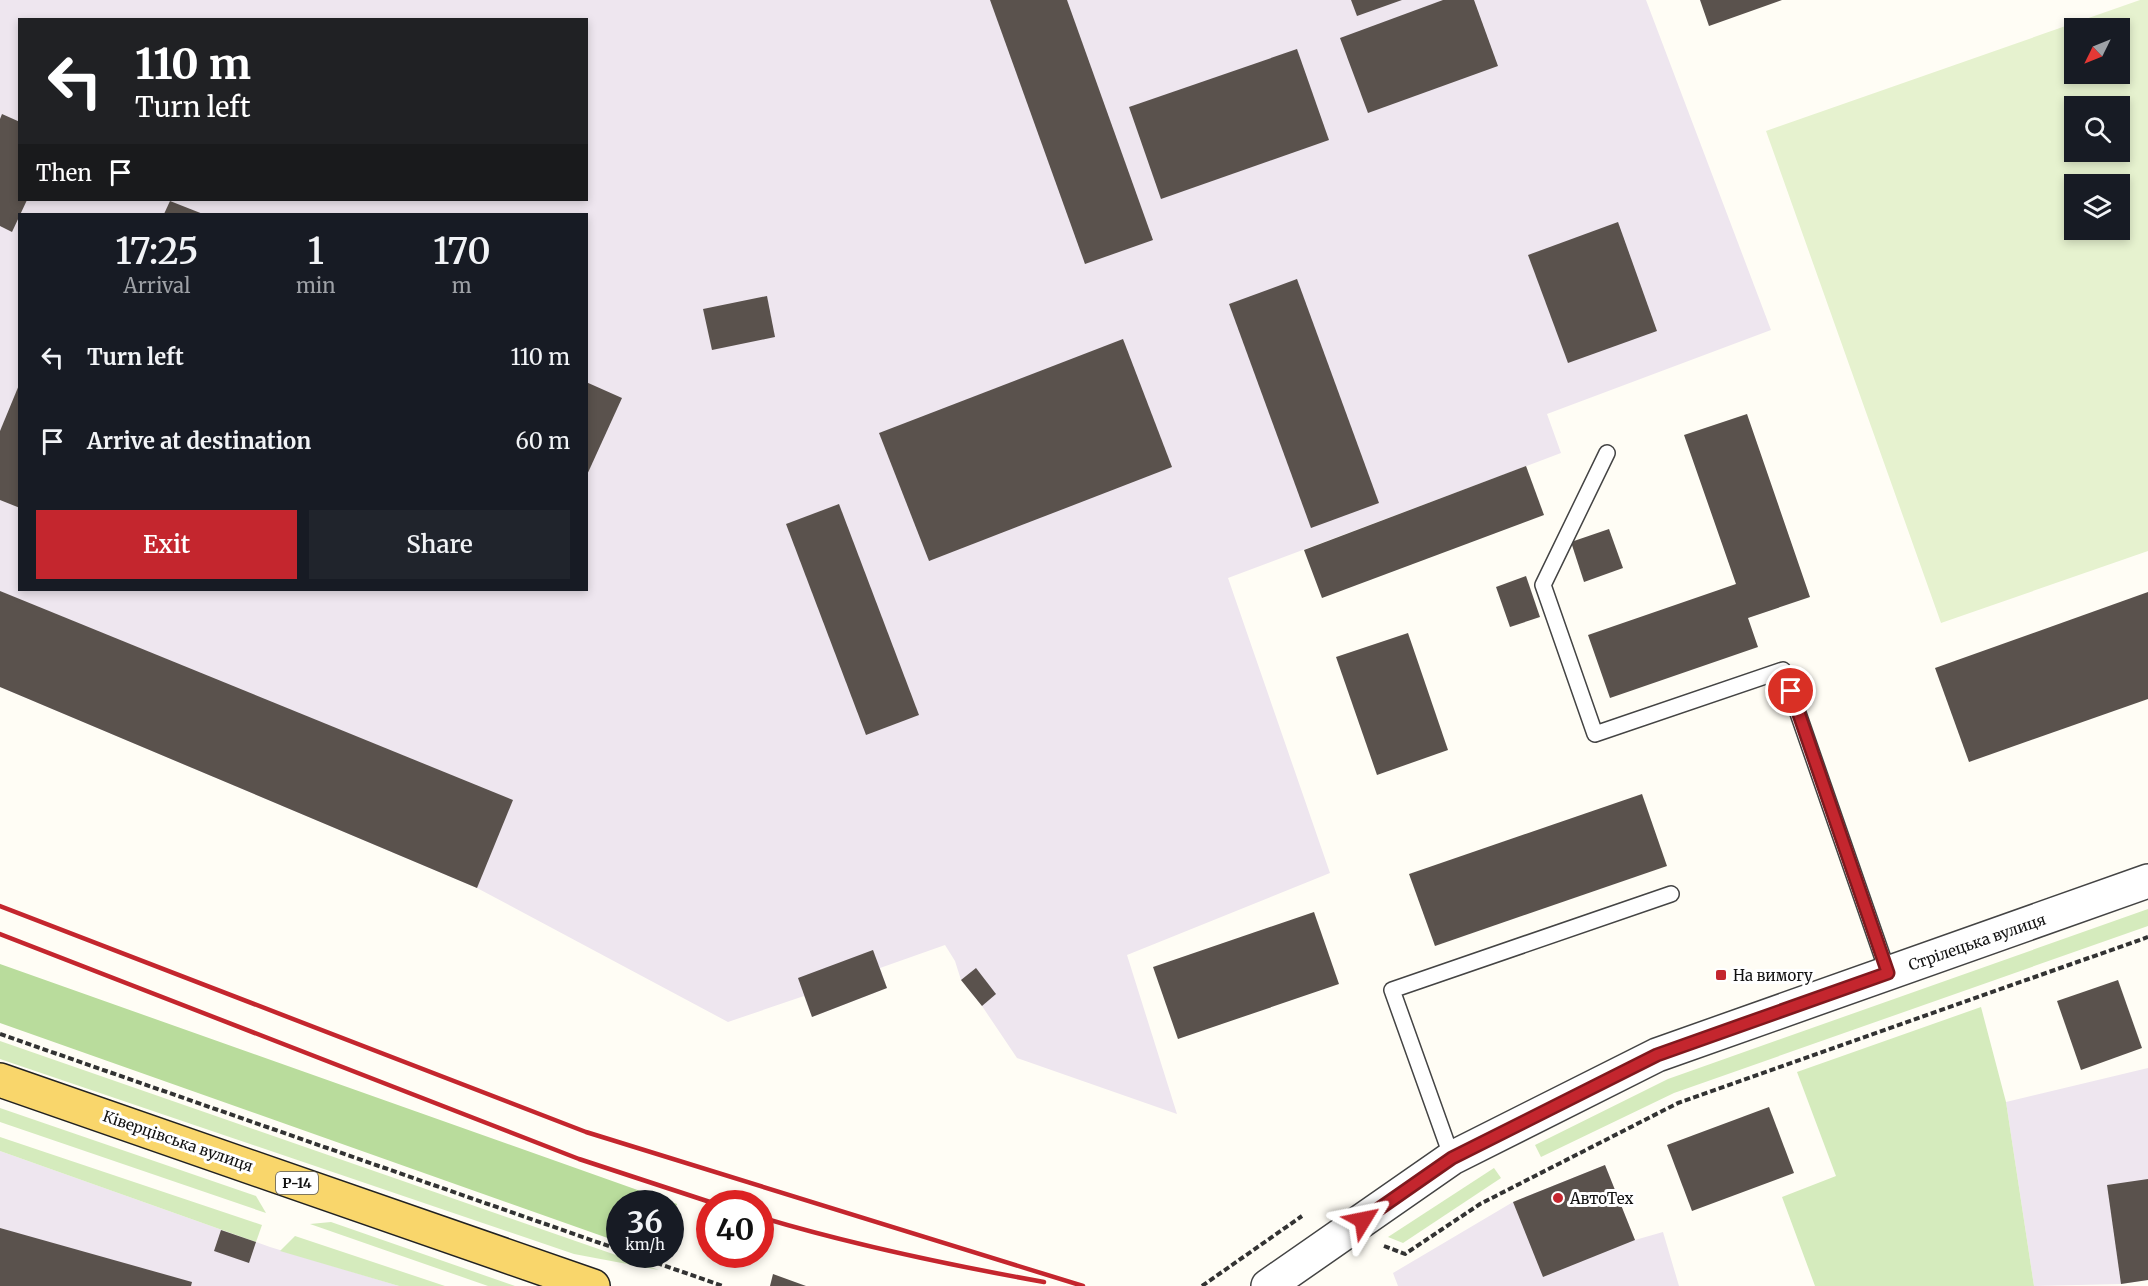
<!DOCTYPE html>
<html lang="en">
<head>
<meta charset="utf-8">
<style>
	:root { --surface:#171b24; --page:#20242c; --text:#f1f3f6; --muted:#9ea1a6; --accent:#c4262e }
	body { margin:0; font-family:Merriweather,serif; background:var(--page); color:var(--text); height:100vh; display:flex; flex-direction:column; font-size:22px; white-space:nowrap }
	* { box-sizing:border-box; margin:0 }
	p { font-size:20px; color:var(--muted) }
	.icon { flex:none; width:33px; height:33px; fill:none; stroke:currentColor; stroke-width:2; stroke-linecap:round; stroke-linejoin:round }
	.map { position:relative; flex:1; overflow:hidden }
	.details { position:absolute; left:18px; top:213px; width:570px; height:378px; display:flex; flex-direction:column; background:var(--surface); border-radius:0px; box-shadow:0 3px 9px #0003 }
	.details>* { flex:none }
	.banner { position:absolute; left:18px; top:18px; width:570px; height:183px; border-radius:0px; box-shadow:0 3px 9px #0003; background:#202124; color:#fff; overflow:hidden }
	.needle { width:39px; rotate:227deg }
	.controls { position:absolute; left:2064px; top:18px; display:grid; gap:12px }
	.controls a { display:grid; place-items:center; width:66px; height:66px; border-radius:0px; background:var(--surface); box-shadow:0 3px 9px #0003; font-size:30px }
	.speed { position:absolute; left:606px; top:1190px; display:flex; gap:12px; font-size:30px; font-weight:700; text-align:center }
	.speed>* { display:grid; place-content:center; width:78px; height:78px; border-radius:50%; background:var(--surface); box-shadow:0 3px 9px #0003; line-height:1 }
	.speed small { font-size:15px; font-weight:400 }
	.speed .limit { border:9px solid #d22; background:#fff; color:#111 }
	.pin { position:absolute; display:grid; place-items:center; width:51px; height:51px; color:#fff; margin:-26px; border:3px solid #fff; border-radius:50%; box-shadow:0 2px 6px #0007 }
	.me { position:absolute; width:66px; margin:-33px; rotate:55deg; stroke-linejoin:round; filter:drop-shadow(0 0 4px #0008) }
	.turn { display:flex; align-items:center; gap:21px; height:126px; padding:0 18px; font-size:27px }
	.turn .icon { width:78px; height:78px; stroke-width:2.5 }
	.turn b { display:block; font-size:42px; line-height:51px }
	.then { display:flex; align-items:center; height:57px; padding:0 18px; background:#0003; gap:12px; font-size:22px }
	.eta { display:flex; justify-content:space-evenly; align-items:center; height:102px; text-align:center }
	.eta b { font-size:36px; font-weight:600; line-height:42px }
	.cta { display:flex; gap:12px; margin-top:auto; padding:12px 18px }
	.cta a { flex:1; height:69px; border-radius:0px; background:var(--accent); color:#fff; font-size:24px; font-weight:600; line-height:69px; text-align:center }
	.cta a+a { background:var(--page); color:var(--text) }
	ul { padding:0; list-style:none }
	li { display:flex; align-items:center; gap:18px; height:84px; padding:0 18px }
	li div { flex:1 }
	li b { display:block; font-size:22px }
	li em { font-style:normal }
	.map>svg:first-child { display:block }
	.industrial { fill:#eee6ef; fill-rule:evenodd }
	.green { fill:#d5ebbd }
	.forest { fill:#b9dc9c }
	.pitch { fill:#e6f2cf; fill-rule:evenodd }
	.building { fill:#5a524d }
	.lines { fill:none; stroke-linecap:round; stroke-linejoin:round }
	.service-casing { stroke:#444; stroke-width:18 }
	.tertiary-casing { stroke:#444; stroke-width:36 }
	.primary-casing { stroke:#222; stroke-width:36 }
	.path { stroke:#333; stroke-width:4; stroke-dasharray:6 3; stroke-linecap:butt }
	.service { stroke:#fff; stroke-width:15 }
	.tertiary { stroke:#fff; stroke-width:33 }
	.primary { stroke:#f9d66b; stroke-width:33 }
	.rail { stroke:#c4262e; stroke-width:4.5 }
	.route-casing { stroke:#7f191e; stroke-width:15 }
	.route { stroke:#c4262e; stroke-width:10 }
	.poi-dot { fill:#c4262e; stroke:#fff; stroke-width:2 }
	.labels { text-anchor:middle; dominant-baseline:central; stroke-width:6; stroke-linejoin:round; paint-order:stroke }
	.shield { fill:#fff; stroke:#585858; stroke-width:1.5 }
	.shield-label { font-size:14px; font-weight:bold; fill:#111 }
	.street-label { font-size:15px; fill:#111; stroke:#fff }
	.poi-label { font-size:15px; fill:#111; stroke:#fff; text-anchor:start }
</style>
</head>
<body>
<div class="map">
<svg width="2148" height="1286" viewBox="0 0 2148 1286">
	<rect width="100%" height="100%" fill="#fffdf5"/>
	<g class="industrial">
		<path d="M0,0H1646L1771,330L1547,414L1561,453L1228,578L1330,873L1127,955L1177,1114L1017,1058L982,1006L961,980L955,961L945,945L880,968L887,988L812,1017L804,996L728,1022L477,888L0,687ZM20,20H586V200H20ZM20,214H586V590H20Z"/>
		<polygon points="2148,1068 2148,1280 2121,1284 2034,1286 2006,1102"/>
		<polygon points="0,1151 270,1247 399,1286 0,1286"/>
		<polygon points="1605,1165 1635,1240 1663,1232 1679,1286 1398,1286 1393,1273 1513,1202"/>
	</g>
	<g class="green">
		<polygon points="2148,909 2148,926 1674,1093 1541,1157 1535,1145 1668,1079"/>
		<polygon points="1981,1007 2006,1102 2034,1286 1815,1286 1782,1197 1836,1176 1797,1072"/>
		<polygon points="0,1041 659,1270 574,1254 0,1059"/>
		<polygon points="0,1108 256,1196 266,1213 0,1122"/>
		<polygon points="0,1137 262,1225 256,1242 0,1151"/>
		<polygon points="1494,1168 1501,1178 1403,1243 1388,1237"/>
		<polygon points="331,1222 515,1286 488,1286 310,1224"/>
		<polygon points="295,1236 445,1286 399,1286 280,1251"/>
	</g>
	<polygon class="forest" points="0,964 677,1204 671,1221 670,1203 620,1203 619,1242 0,1023"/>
	<path class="pitch" d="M2140,0H2148V551L1941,623L1766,131ZM2074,28H2120V74H2074ZM2074,106H2120V152H2074ZM2074,184H2120V230H2074Z"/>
	<g class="building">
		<polygon points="990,0 1067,0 1153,240 1085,264"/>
		<polygon points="1351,0 1402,0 1357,16"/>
		<polygon points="1443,0 1474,0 1498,66 1368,113 1340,38"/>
		<polygon points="1700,0 1782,0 1709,26"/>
		<polygon points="1297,49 1329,140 1161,199 1129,107"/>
		<polygon points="2,114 20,122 20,200 27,200 12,232 0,226 0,119"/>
		<polygon points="170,201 203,214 164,214"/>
		<polygon points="1618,222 1657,331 1568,363 1528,255"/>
		<polygon points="1297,279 1379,503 1311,528 1229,304"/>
		<polygon points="767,296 775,337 712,350 703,309"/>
		<polygon points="1123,339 1172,467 929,561 879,433"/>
		<polygon points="586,382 622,398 586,477"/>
		<polygon points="19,385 20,385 20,508 0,500 0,431"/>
		<polygon points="1747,414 1810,597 1748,618 1758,647 1610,698 1588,635 1736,584 1684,435"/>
		<polygon points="1526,466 1544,515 1322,598 1304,550"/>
		<polygon points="839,504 919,715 866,735 786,524"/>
		<polygon points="1609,529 1623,568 1584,582 1571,542"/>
		<polygon points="1526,576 1540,617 1510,627 1496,587"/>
		<polygon points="0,591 513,800 477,888 0,687"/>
		<polygon points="2148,592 2148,699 1969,762 1935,668"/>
		<polygon points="1408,633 1448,750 1377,775 1336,657"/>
		<polygon points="1642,794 1667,866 1435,946 1409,874"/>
		<polygon points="1314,912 1339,984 1178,1039 1153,967"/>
		<polygon points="873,950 887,988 812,1017 798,978"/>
		<polygon points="976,968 996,994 982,1006 961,980"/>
		<polygon points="2118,980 2142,1048 2081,1070 2057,1001"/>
		<polygon points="1769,1107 1794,1173 1692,1211 1667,1145"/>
		<polygon points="1605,1165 1635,1240 1543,1277 1513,1202"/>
		<polygon points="2148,1179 2148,1280 2121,1284 2107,1185"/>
		<polygon points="0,1228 192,1282 191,1286 0,1286"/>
		<polygon points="221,1230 256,1242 249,1263 214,1251"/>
		<polygon points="773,1274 806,1286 770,1286"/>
	</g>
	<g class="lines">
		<defs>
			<g id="service">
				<polyline points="1607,453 1543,585 1595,734 1783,670 1888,973"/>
				<polyline points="1452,1158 1392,990 1671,894"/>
			</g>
			<polyline id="tertiary" points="1268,1286 1452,1158 1657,1055 2148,881"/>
			<polyline id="primary" points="0,1080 593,1286"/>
		</defs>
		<use href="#service" class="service-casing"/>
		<use href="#tertiary" class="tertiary-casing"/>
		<use href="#primary" class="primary-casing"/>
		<g class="path">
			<polyline points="0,1034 620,1250"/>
			<polyline points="1384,1246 1405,1254 1480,1204 1678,1103 2148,937"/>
			<polyline points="631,1254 723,1286"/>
			<polyline points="1202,1286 1302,1216"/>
		</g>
		<use href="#service" class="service"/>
		<use href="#tertiary" class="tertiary"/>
		<use href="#primary" class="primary"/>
		<g class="rail">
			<polyline points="0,906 586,1132 1083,1286"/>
			<polyline points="0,934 579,1159 713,1203"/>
			<path d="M760,1217C853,1245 949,1265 1044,1282"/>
		</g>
	</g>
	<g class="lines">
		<defs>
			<polyline id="route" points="1363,1220 1452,1158 1657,1055 1888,973 1791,691"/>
		</defs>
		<use href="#route" class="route-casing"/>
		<use href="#route" class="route"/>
	</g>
	<g class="poi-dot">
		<rect x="1715" y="969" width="12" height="12" rx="3"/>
		<circle cx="1558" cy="1198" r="6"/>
	</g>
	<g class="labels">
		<rect class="shield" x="276" y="1172" width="42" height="22" rx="4.5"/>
		<g class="shield-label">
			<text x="297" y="1183">Р-14</text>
		</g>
		<g class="street-label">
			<text transform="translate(1977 942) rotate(-19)">Стрілецька вулиця</text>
			<text transform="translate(178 1141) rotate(19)">Ківерцівська вулиця</text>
		</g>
		<g class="poi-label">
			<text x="1733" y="975">На вимогу</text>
			<text x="1570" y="1198">АвтоТех</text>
		</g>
	</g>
</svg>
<div class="controls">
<a><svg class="needle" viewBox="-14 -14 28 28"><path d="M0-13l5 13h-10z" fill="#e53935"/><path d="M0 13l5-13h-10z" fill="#9ea1a6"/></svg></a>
<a><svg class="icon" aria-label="search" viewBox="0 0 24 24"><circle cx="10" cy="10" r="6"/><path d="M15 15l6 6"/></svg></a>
<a><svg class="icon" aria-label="layers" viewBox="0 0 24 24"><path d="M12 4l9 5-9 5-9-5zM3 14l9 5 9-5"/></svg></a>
</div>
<div class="speed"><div>36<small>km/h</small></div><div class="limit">40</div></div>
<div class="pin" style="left:1791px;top:691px;background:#d93025"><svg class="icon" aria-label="arrive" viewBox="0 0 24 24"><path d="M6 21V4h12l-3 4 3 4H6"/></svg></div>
<svg class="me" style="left:1363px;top:1220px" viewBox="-20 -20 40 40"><path d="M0-17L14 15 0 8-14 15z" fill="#c4262e" stroke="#fff" stroke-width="4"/></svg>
<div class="banner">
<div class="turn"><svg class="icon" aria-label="left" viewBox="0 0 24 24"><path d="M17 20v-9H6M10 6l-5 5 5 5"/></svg><div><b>110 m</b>Turn left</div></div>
<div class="then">Then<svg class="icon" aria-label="arrive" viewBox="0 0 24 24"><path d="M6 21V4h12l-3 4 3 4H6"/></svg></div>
</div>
<section class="details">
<div class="eta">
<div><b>17:25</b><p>Arrival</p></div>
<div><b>1</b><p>min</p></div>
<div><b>170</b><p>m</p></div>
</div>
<ul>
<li><svg class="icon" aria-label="left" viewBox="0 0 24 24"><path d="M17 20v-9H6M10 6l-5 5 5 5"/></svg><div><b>Turn left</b></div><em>110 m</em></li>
<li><svg class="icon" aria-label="arrive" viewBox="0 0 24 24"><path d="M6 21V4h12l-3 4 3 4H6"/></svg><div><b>Arrive at destination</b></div><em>60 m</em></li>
</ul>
<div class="cta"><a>Exit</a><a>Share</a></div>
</section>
</div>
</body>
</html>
